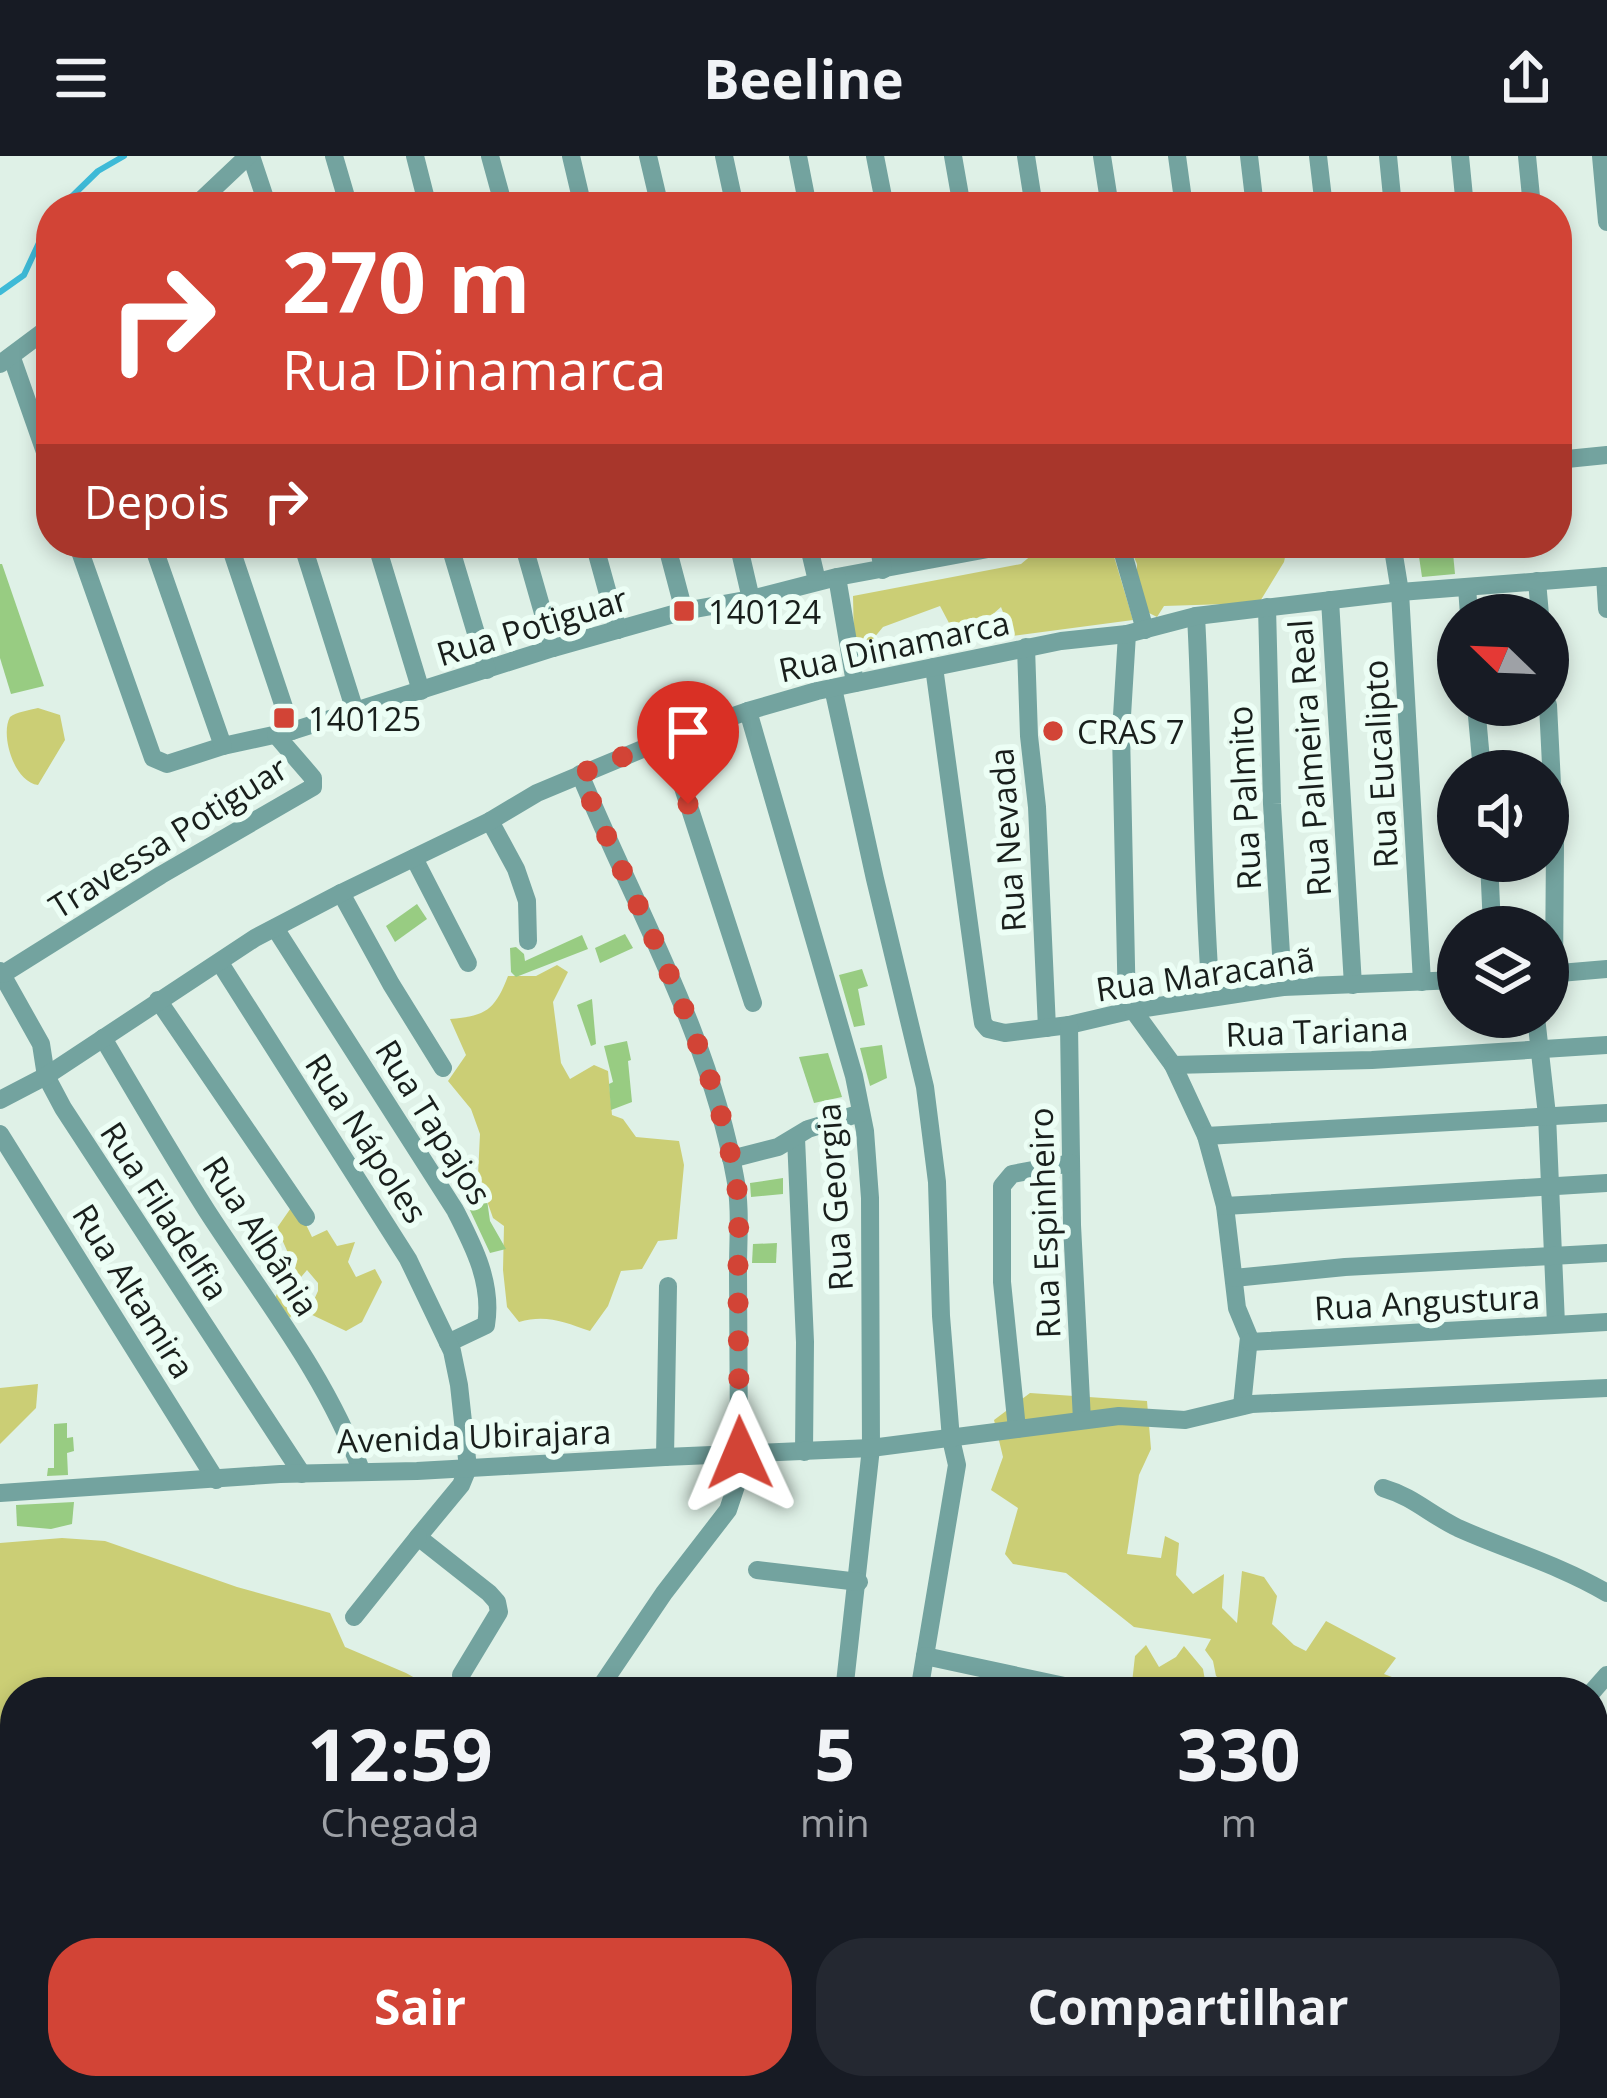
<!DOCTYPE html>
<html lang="pt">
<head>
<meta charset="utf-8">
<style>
	:root { --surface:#171b24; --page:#242831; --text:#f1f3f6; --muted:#9ea1a6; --accent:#d24436 }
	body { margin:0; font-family:"Open Sans",sans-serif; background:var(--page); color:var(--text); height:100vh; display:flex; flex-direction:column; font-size:45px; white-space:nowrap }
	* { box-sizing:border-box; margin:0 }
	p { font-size:39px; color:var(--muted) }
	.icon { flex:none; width:66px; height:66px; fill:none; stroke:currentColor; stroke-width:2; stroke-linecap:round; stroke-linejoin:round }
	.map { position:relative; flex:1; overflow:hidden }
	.side { position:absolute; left:0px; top:1521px; width:1608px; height:423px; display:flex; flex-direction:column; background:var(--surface); border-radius:48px 48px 0 0; box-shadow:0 6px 18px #0003 }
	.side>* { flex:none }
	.banner { position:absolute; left:36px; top:36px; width:1536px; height:366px; border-radius:48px; box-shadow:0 6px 18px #0003; background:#d24436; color:#fff; overflow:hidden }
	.needle { width:78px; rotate:293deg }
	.tools { position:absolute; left:1437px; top:438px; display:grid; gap:24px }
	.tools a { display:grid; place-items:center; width:132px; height:132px; border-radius:50%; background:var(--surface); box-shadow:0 6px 18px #0003; font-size:60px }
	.pin { position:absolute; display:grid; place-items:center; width:102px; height:102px; color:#fff; margin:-123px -51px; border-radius:50% 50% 50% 0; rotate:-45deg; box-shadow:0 0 12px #0007 }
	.pin .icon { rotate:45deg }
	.me { position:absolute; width:132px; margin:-66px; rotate:359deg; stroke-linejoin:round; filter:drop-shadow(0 0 9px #0008) }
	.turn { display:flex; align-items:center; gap:42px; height:252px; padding:0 48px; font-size:54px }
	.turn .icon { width:156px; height:156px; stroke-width:2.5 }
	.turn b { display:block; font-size:84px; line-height:102px }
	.then { display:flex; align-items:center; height:114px; padding:0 48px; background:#0003; gap:24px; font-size:45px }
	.eta { display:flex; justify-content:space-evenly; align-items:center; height:204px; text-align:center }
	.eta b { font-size:72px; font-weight:700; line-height:84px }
	.action { display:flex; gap:24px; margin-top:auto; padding:24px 48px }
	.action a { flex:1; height:138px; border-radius:48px; background:var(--accent); color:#fff; font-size:48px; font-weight:700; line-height:138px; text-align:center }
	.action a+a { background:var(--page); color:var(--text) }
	header { display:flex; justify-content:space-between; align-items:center; height:156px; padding:0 48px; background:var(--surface); font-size:54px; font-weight:700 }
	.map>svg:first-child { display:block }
	.green { fill:#cbce75 }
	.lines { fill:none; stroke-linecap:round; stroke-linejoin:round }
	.stream { stroke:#3ebad7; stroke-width:6 }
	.river { stroke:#3ebad7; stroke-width:33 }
	.building { fill:#98cc82 }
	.minor { stroke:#73a39f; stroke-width:18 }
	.route { stroke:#d24436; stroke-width:21; stroke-dasharray:0 37.8 }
	.poi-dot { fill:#d24436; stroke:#ecfef5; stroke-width:4.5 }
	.labels { text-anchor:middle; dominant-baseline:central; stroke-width:12; stroke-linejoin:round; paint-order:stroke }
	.poi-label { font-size:33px; fill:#191f1c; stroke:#ecfef5; text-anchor:start }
	.street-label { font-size:33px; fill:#191f1c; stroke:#ecfef5 }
</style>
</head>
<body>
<header><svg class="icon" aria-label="menu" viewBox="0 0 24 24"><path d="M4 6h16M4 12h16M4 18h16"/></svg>Beeline<svg class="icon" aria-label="share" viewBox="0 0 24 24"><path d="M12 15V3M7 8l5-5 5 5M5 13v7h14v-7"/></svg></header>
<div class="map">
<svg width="1607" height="1942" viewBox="0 0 1607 1942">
	<rect width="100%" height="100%" fill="#dff1e7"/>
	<g class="green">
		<polygon points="1110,387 1133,464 1012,480 1001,451 968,480 949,467 940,450 883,471 873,483 854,486 853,440 1021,408 1045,388"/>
		<polygon points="1128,387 1288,387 1284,406 1259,447 1164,450 1157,461 1147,456 1137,423 1137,408"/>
		<path d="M38,552L60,559L65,584L38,629C14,626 0,579 10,561C16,556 30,554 38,552Z"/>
		<path d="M557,809L568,816L553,846L561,907L570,923L594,909L608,915L612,959L623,963L636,981L679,985L684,1009L677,1083L658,1085L642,1113L621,1115L608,1150L590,1175C564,1166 546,1158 519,1166L507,1151L503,1114L504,1070L493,1062L478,1019L480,978L471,953L448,925L466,899L450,863C486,860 495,854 508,820H536Z"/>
		<polygon points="295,1046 312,1081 327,1074 337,1090 355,1086 348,1106 356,1121 375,1113 382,1126 362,1166 346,1175 308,1157 318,1135 318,1127 307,1114 291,1133 295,1151 290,1162 275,1142 292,1106 277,1072"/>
		<polygon points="38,1228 36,1252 0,1288 0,1232"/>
		<polygon points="1030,1237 1147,1245 1151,1293 1139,1319 1127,1398 1161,1402 1165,1380 1179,1387 1176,1419 1193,1438 1224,1418 1222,1452 1237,1467 1242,1415 1264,1421 1277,1440 1272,1468 1294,1489 1306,1495 1326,1465 1396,1502 1384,1518 1418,1531 1418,1536 1264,1536 1268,1527 1248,1521 1230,1530 1216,1520 1213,1505 1205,1494 1211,1483 1134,1471 1066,1417 1013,1408 1005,1398 1018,1352 991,1334 1003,1301 994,1264"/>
		<polygon points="62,1382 105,1385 237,1431 330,1457 345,1491 406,1517 440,1536 15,1536 15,1929 846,1929 852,1934 853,1942 0,1942 0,1387"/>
		<polygon points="1146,1489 1159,1511 1176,1501 1184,1490 1203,1513 1207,1536 1131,1536 1135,1500"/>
	</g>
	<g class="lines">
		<g class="stream">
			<polyline points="61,51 98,15 124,0"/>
			<polyline points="0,136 24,119 51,61"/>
			<polyline points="1546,1929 1547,1942"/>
		</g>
		<g class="river">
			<polyline points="1593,1771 1607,1743"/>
			<polyline points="1519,1942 1529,1929"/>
		</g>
	</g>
	<g class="building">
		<polygon points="1417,387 1452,387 1455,418 1422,421"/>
		<polygon points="0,408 2,408 44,530 11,538 0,502"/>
		<polygon points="417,748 427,763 395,786 386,770"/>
		<polygon points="625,778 633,792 600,807 595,792"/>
		<polygon points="582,779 588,793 516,821 511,816 510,792 516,791 524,798 525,805"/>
		<polygon points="862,813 868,830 858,833 865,869 854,871 839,819"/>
		<polygon points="592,843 596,888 591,890 577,849"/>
		<polygon points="627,885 631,904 628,905 632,946 611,954 609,928 613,926 604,890"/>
		<polygon points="882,889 887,922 870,930 860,892"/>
		<polygon points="828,897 842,941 814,947 799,901"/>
		<polygon points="783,1022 783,1038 751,1041 750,1027"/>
		<polygon points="487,1044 490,1065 506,1093 490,1097 468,1050"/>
		<polygon points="777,1087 776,1107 752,1107 753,1088"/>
		<polygon points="67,1267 67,1282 73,1281 74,1295 67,1297 68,1319 47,1320 48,1312 54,1312 54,1268"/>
		<polygon points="74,1346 72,1368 51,1373 17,1370 16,1349"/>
		<polygon points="1593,1671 1607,1678 1607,1704 1594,1737"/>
	</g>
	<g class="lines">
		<g class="minor">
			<polyline points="251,0 268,51"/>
			<polyline points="334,0 349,51"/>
			<polyline points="415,0 428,51"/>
			<polyline points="490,0 504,51"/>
			<polyline points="571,0 583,51"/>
			<polyline points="648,0 660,51"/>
			<polyline points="724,0 735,51"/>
			<polyline points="798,0 808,51"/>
			<polyline points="875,0 885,51"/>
			<polyline points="953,0 962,51"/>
			<polyline points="1026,0 1034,51"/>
			<polyline points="1102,0 1110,51"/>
			<polyline points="1177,0 1184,51"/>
			<polyline points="1249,0 1255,51"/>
			<polyline points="1318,0 1324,51"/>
			<polyline points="1388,0 1393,51"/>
			<polyline points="1460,0 1465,51"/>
			<polyline points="1527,0 1532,51"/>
			<polyline points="1601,0 1607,66"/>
			<polyline points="194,51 248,0"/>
			<polyline points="12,202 51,313"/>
			<polyline points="0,208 51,170"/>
			<polyline points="1557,304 1607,299"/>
			<polyline points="77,387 153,602 167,608 223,590 292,575 553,492 684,455 751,443 837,421 1020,387"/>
			<polyline points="152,387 223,590"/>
			<polyline points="229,387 292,575"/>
			<polyline points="302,387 355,555"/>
			<polyline points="376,387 421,535"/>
			<polyline points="449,387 487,514"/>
			<polyline points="523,387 553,492"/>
			<polyline points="594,387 618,474"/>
			<polyline points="666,387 684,455"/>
			<polyline points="738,387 751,443"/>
			<polyline points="808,387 817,425"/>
			<polyline points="878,387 883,414"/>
			<polyline points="1120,387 1145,474"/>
			<polyline points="1392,387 1400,436 1422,826"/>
			<polyline points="1605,420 1607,453"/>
			<polyline points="837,421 855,527"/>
			<polyline points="1537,425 1540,459"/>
			<polyline points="1467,431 1469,459"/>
			<polyline points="1330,444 1353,829"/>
			<polyline points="1267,451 1272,648 1283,831"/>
			<path d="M1196,460C1203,587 1201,714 1211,841"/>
			<polyline points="1127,478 1121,576 1127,855"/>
			<polyline points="1026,491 1029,580 1037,651 1047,872"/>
			<polyline points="934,511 980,848 983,867 988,873 1005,877 1069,869 1133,854 1283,831 1458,824"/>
			<polyline points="833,532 875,723 925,931 937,1026 941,1160 951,1283 957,1309 919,1536"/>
			<polyline points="1476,549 1482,615"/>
			<polyline points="1548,549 1555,688 1554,817"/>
			<polyline points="748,555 854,920 865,975 870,1042 871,1292 844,1536"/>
			<polyline points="664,584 676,610 753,847"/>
			<path d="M580,618C634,750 710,879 735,1021C741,1050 738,1083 738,1113C738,1174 739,1236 739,1297L737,1327L728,1354L664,1437L597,1536"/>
			<polyline points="490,665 516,713 527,745 528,785"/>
			<polyline points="414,702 468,807"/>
			<polyline points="1489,705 1492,771"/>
			<polyline points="341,737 391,828 443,912"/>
			<path d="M275,772L455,1054C473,1089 493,1127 486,1169L448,1187"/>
			<polyline points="220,807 408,1103 452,1195 459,1229 468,1312 461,1329 418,1381 489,1437 497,1446 499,1456 461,1519"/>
			<polyline points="0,815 41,888 46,920 63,952 302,1318"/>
			<polyline points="3,818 161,719 313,631 313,622 276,579"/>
			<polyline points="1548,818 1607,813"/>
			<polyline points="158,844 306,1061"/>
			<polyline points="1133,854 1173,909 1206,980 1215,1013 1225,1050 1237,1152 1249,1181 1242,1250"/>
			<polyline points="1536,861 1547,959 1556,1168"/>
			<polyline points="1069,869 1072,1069 1082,1264"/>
			<path d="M103,882C137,940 171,998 207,1055C262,1140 326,1219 361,1314"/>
			<polyline points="1173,909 1372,904 1607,889"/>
			<polyline points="0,944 46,920 255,782 341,737 490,665 537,637 664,584 748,555 817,535 1061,485 1127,478 1196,460 1400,436 1607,420"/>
			<polyline points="0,978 216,1324"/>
			<polyline points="1206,980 1607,957"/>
			<polyline points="796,982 805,1186 804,1296"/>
			<polyline points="731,1003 778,991 808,973 861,957"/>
			<polyline points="1225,1050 1607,1027"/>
			<polyline points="1234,1122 1345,1111 1607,1097"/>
			<polyline points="1250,1186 1607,1166"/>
			<polyline points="1017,1273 1002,1126 1002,1030 1012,1018 1071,1007"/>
			<polyline points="665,1301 668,1130"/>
			<path d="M1383,1332C1414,1341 1429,1358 1458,1372C1507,1394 1560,1409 1607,1437"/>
			<polyline points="0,1337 280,1318 417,1315 665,1301 871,1292 1119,1260 1185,1264 1252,1248 1607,1232"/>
			<polyline points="757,1414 859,1426"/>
			<polyline points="354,1461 418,1381"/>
			<polyline points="925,1500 1069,1531"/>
			<polyline points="1592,1536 1607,1519"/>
			<polyline points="1212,1929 1223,1942"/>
			<polyline points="918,1937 1039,1929"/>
			<polyline points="1259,1942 1272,1929"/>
			<polyline points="1383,1942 1393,1929"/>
		</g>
	</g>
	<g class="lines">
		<path class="route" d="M688,648L676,610L664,584L580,618C634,751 710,879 735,1021C741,1050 738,1083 738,1113C738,1174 739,1236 740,1297"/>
	</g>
	<g class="poi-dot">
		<rect x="672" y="443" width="24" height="24" rx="6"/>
		<rect x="272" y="550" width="24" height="24" rx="6"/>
		<circle cx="1053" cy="575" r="12"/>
	</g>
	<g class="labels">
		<g class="poi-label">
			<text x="708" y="455">140124</text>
			<text x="308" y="562">140125</text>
			<text x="1077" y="575">CRAS 7</text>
		</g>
		<g class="street-label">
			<text transform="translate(532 470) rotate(-17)">Rua Potiguar</text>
			<text transform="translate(894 490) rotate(-12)">Rua Dinamarca</text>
			<text transform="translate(1309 602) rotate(-94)">Rua Palmeira Real</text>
			<text transform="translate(1380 608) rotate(-93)">Rua Eucalipto</text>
			<text transform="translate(1244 642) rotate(-93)">Rua Palmito</text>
			<text transform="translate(168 681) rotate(-32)">Travessa Potiguar</text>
			<text transform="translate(1007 684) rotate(-94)">Rua Nevada</text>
			<text transform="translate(1205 818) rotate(-8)">Rua Maracanã</text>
			<text transform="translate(1317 875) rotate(-2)">Rua Tariana</text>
			<text transform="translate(434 966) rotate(58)">Rua Tapajos</text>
			<text transform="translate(367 982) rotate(57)">Rua Nápoles</text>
			<text transform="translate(834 1041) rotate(-94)">Rua Georgia</text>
			<text transform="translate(165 1055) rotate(57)">Rua Filadelfia</text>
			<text transform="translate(1044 1067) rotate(-92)">Rua Espinheiro</text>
			<text transform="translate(261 1080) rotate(57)">Rua Albânia</text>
			<text transform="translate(134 1135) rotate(58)">Rua Altamira</text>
			<text transform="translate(1427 1146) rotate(-3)">Rua Angustura</text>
			<text transform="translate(474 1280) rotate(-2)">Avenida Ubirajara</text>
		</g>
	</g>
</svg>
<div class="tools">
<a><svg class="needle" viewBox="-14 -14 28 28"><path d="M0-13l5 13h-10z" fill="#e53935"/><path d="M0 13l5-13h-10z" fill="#9ea1a6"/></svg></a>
<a><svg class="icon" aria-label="sound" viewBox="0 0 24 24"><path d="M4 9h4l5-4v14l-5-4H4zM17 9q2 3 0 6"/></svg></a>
<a><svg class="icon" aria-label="layers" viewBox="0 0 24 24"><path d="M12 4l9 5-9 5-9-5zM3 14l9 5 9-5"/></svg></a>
</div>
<div class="pin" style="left:688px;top:648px;background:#d93025"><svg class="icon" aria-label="arrive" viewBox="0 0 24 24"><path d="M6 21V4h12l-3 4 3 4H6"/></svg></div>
<svg class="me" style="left:740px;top:1297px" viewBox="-20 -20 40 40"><path d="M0-17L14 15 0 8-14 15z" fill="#d24436" stroke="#fff" stroke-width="4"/></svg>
<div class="banner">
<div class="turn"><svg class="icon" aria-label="right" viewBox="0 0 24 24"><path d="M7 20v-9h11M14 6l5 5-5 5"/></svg><div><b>270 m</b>Rua Dinamarca</div></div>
<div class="then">Depois<svg class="icon" aria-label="right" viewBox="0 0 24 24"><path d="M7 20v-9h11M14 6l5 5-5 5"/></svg></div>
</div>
<section class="side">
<div class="eta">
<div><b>12:59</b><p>Chegada</p></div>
<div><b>5</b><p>min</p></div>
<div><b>330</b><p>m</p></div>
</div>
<div class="action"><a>Sair</a><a>Compartilhar</a></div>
</section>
</div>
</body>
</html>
